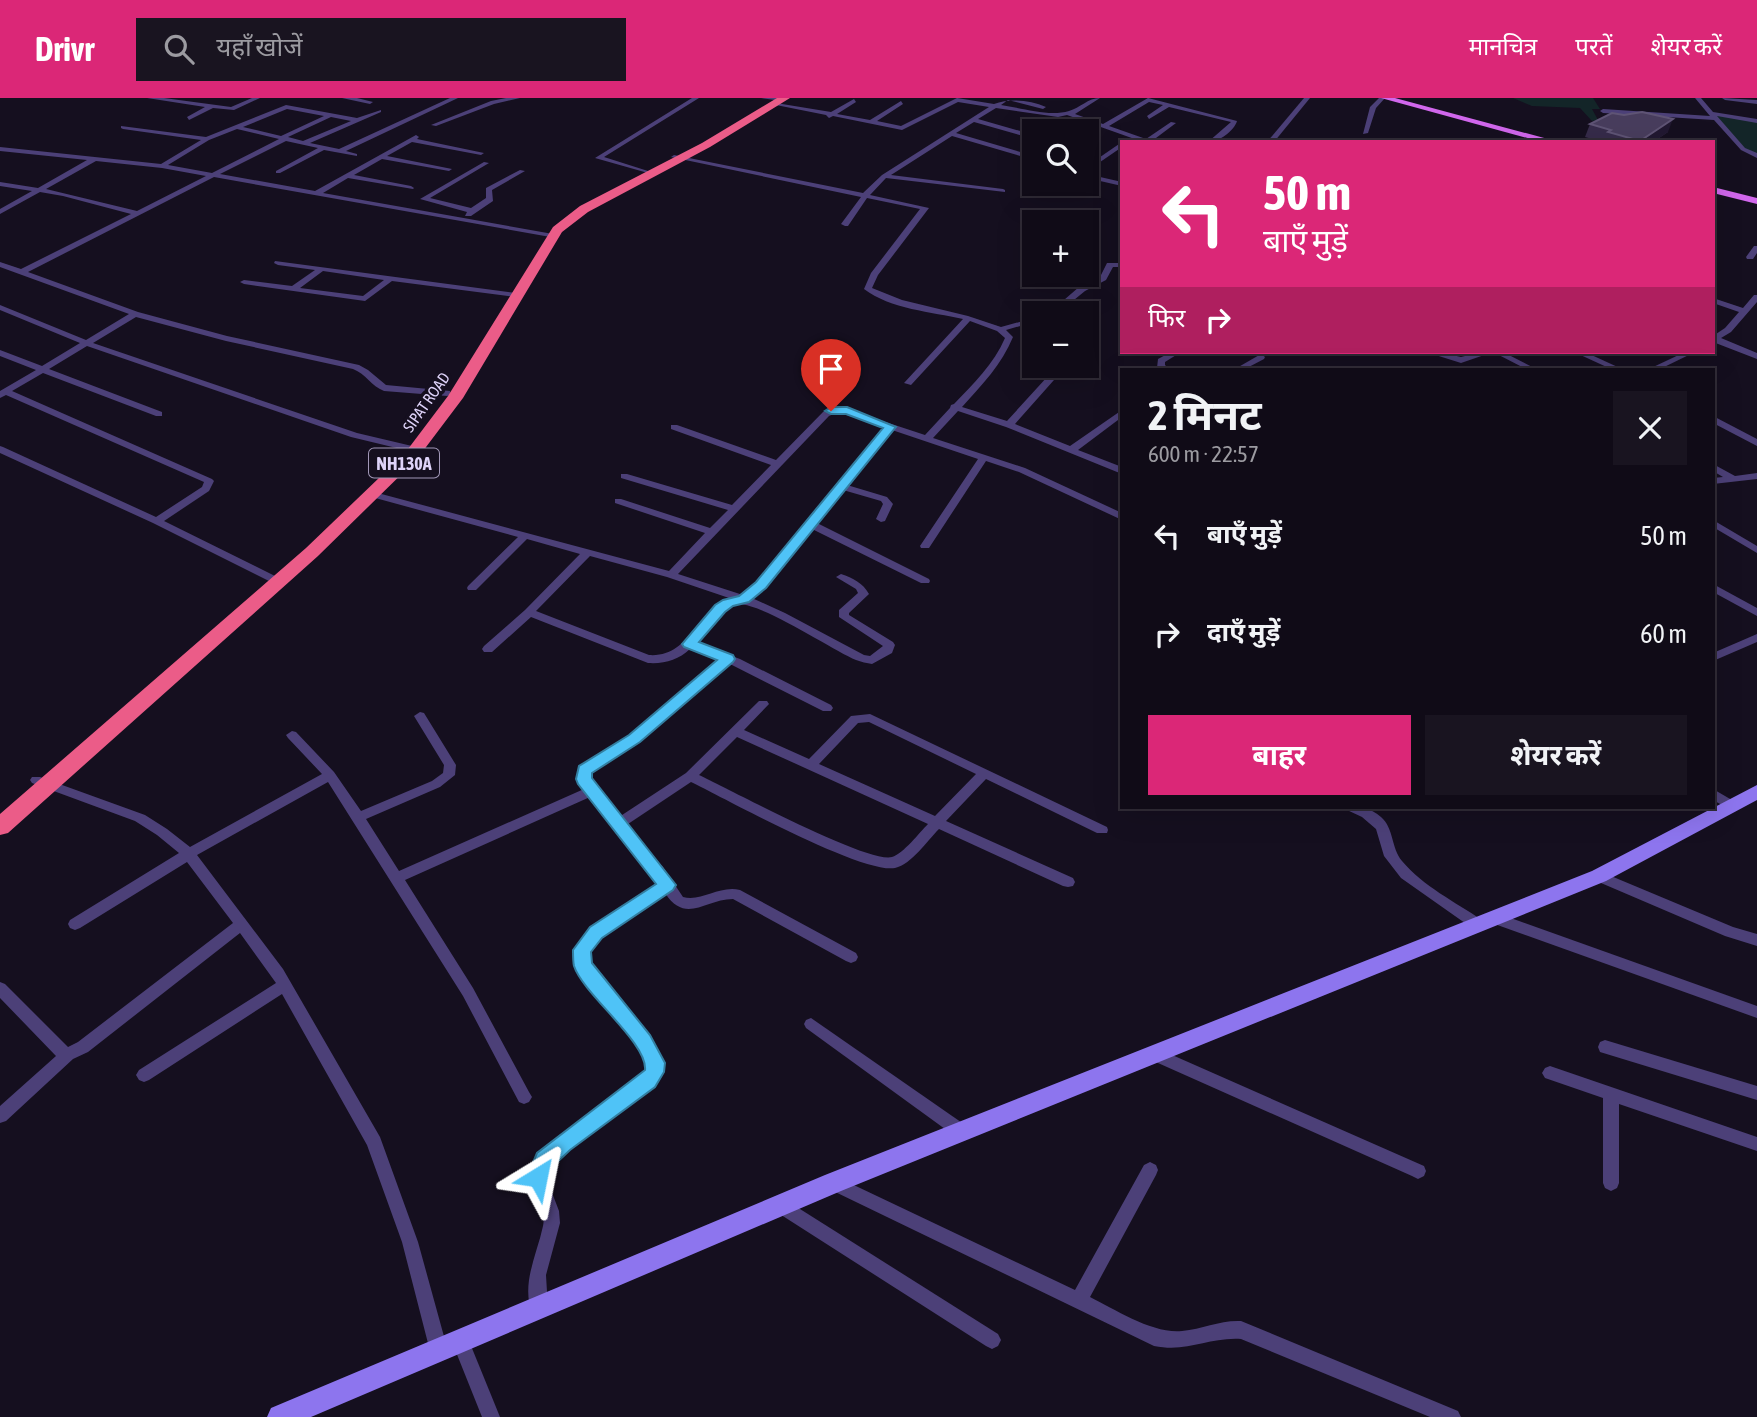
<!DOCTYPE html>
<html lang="hi">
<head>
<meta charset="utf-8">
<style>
	:root { --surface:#100b17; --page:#191420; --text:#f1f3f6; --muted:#9c9ba1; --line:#302b36; --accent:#db2777 }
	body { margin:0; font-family:"Asap Condensed","Noto Sans Devanagari",sans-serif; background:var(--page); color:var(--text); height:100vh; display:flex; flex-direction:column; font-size:26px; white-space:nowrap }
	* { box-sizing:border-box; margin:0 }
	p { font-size:23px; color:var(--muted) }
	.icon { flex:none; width:38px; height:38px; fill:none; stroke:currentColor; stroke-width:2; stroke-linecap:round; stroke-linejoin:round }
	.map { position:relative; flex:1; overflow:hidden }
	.drawer { position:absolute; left:1120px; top:270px; width:595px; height:441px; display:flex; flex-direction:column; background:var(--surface); border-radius:0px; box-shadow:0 7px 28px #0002,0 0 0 2px var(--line) }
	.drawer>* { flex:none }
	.hud { position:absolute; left:1120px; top:42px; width:595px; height:214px; border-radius:0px; box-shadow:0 7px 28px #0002,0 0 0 2px var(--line); background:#db2777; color:#fff; overflow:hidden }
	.controls { position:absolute; left:1022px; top:21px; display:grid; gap:14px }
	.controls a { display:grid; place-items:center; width:77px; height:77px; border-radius:0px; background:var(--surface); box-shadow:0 7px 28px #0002,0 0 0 2px var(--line); font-size:35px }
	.pin { position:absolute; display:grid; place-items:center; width:60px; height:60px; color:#fff; margin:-72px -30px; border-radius:50% 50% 50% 0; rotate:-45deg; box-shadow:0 0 7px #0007 }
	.pin .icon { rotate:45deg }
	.me { position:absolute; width:77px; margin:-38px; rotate:35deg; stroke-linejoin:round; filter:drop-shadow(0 0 5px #0008) }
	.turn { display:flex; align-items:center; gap:24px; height:147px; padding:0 28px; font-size:32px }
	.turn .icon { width:91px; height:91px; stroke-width:2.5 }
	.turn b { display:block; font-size:49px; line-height:60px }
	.then { display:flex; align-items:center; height:66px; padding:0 28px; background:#0003; gap:14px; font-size:26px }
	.round { display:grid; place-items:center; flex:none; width:74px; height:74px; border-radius:0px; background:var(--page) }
	.summary { display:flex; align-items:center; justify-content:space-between; height:119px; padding:0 28px }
	h1 { font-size:42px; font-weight:700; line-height:52px }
	.cta { display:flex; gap:14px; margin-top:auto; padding:14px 28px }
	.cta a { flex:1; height:80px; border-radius:0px; background:var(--accent); color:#fff; font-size:28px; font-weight:700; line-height:80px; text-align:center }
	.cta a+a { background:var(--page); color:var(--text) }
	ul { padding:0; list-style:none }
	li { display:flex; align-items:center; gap:21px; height:98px; padding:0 28px }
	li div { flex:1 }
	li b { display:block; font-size:26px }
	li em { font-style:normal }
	header { display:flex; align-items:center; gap:42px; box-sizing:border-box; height:98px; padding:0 35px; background:var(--accent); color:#fff }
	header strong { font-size:33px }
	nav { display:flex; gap:38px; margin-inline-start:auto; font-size:24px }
	.search { width:490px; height:63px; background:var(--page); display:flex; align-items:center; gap:18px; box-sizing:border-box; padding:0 24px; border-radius:0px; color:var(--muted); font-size:26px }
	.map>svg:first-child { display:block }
	.green { fill:#132528 }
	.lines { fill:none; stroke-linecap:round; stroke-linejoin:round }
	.street { fill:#4c4078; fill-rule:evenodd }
	.secondary { fill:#8d75ee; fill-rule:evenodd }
	.primary { fill:#d167ec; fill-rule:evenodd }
	.highway { fill:#eb5c88; fill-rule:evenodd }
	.wall { fill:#362b4a }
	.shaded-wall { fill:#211831 }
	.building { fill:#483d5d; stroke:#5f5475; stroke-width:2 }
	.route { fill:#4fc3f7; stroke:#337fa1; stroke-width:2 }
	.labels { text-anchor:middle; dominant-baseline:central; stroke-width:7; stroke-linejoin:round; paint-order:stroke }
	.far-street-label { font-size:16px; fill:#ded3f9; stroke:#150f1f }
	.shield { fill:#150f1f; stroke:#a298b8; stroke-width:2 }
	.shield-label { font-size:18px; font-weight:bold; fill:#ded3f9 }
</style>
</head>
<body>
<header>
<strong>Drivr</strong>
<div class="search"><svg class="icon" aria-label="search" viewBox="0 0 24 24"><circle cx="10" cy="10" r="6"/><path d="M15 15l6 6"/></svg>यहाँ खोजें</div>
<nav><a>मानचित्र</a><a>परतें</a><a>शेयर करें</a></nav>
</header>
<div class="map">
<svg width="1757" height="1319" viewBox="0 0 1757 1319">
	<rect width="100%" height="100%" fill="#150f1f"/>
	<g class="green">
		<polygon points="1513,0 1593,0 1600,11 1592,11 1598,22 1592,23 1580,10 1532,8"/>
		<polygon points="1711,15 1757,23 1757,58 1743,51"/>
	</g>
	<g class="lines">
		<g class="street">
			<polygon points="147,0 164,0 231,9 252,0 260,0 234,12 213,10 189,22 187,19 205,9"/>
			<polygon points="342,0 357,0 373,4 370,6"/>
			<path d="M450,0H458L346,53L357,56V58L324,52L280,75H276V73L318,50L286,43L220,76L315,93L416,37L419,39L417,41L484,55L481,57L412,44L387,58L452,71L449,73L382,61L354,77L411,88L414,90L413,91L348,80L323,95L553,136L557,138L556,140L214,79L28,174L138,214L227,238L359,267L368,272L386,287L450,293V297L447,298L384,293C371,288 366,276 353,271L226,243L136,219L93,245L357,335L412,348L414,350L409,353L351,339L87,248L49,271L162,314V318H156L43,275L12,293L212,381L214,383L209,393L164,423L283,482L284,484L283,486H275L153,425L0,355V348L3,349L156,419L202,389L204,384L6,297L0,300V293L36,272L0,258V252L42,268L80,245L0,212V207L86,242L129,216L0,169V164L21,171L131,116L63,98L40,94L0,116V111L32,93L0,88V84L38,90L87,62L0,53V49L161,66L201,42L123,31L121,30V28L206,39L286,7L357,20L381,12V14L310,45L339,51ZM287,11L324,18L281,38L243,29ZM331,19L351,23L303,43L288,39ZM237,31L279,41L212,75L168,67L209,42ZM96,63L162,70L206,78L137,113L46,91Z"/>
			<polygon points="506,0 520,0 494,6 436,28 431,27 491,3"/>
			<polygon points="692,0 699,0 604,59 648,73 648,75 595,60"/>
			<polygon points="761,0 785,0 786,1 783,3"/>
			<path d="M957,0L994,6C1010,0 1030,2 1046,9L1043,11L1008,2L1001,7C1022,10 1049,19 1069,13C1080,10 1088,0 1100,0L1075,16L1103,26L1148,0L1237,23C1234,33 1219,44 1208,44L1231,24L1169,9L1149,21L1147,18L1163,7L1149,4L1109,28L1146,41L1171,24L1176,25L1152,43L1153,44H1143L1067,17L1058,19L996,10L978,21L1034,37V41L974,24L956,35L1034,58V62L952,38L891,77L1003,91L1005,92V94L886,80L870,97L929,110L878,177L872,190L902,202L968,218L1001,229L1034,220V224L1006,232L1013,239C1002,266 982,287 962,309L1007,323L1048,278H1054V282L1015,326L1070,348L1122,312V319L1078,352L1122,369V376L1006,329L958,313L933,340L1025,370L1122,415V422L1019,374L986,363L929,450H921L920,448L978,361L892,332L847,387L887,399L893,406L885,423L881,424L876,421L883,406L881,403L843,392L817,425L929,481L930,483L929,485H921L812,431L765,489L752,500L785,515L864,557L870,558L883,548L839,519V512L858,495L856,491L836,479L841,476C853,480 863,485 869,496L849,515V517L893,544L895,547L892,555L872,566C867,565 861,564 856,562C832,552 755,500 735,507C719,512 707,533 696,545L740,561L831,607L833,610L831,613H823L730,566L639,644L592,671L588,677L595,688L598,689L599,694L619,719L686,675L759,603H767L769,606L744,632L809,661L851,618L870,616L1107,729L1108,732L1107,735H1097L986,681L946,723L1073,780L1075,784L1073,788L1068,789L1063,788L939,731C927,743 912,766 895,770C862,776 726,701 691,684L625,728L663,769L683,799C702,804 719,787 740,792L856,855L858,859L856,863L851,865L846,863L733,801C705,801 686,827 665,795L601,838L589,853L590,865C608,888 661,941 663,969L653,988L569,1050L547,1073L546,1079L559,1113L560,1125L546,1177L548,1211L545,1217L539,1220L533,1217C520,1187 537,1157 543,1128C547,1109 529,1094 531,1076C532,1049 619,995 643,978L648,969L645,958L629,934L578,871L575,852L591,830L659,785L612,730L590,699L405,782L473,890L529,994L532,999L529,1004L524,1006L519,1004L463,898L328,684L197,757L283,871L380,1039L418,1144L448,1253L445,1259L439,1262L433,1259L430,1253L402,1144L367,1047L282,896L149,982L144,984L139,982L136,977L139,972L276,885L240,835L88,954L73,961L6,1023L0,1025V1008L56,958L0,900V884L5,886L68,949L78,944L233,825L187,764L80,830L75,832L70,830L68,826L70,822L179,755L157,737L135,723L32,685L30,682L32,679H40L145,717L167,731L190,749L322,676L288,640L286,637L292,633L296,634L334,674L361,713L432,683L443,675L444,667L414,618L420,614L424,615L456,667L455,677L440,689L366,721L399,773L584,691L576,677L584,665L631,638L720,562L690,551C678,562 665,566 648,565L531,519L492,554H484L482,551L484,548L525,512L580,456L527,441L476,492H468L467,490L468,488L518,439L368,398L366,396L371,393L374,394L669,473L705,435L615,405V401H621L710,430L728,412L621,380V376H627L732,407L771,367L671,331V327H677L776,362L823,314L837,308L925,337L950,310L951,307L954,306C973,286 994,266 1005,240L997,233L970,223L911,287L904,285L963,221C932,214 890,211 864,191L871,175L920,111L867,100L848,128H845L841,126L861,99L671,59L674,57L863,95L882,77L989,9L958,4L902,32L833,18L829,20L826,17L776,7V5L831,14L854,1L856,4L837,16L870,22L901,3L903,6L877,23L901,28ZM838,314L885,330L757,485L743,497L678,476L829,318ZM590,458L667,479L732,501C697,510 691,560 649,557L536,513ZM869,624L976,676L935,718L819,666L858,625ZM737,639L928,726C920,734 903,756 892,759C868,766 729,691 699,677Z"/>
			<polygon points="1304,0 1310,0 1274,44 1267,44"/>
			<polygon points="1379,0 1385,0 1376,10 1368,35 1363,36 1370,9"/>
			<polygon points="1695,0 1701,0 1713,14 1757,21 1757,25 1717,18 1745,50 1757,55 1757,60 1741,52 1714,22 1603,15 1600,13 1603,11 1710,18"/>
			<polygon points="1722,0 1757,2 1757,6 1725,2"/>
			<polygon points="1381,41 1383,42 1384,44 1378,44"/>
			<polygon points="1122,44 1122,49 1087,73 1087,68"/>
			<polygon points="484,64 489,65 430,100 471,110 486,100 486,90 520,72 525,73 492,92 493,103 471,118 465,118 467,114 420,101"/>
			<polygon points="1034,69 1034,74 1027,79 1034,82 1035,86 1020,80 1020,78"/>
			<polygon points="1087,76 1122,84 1122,88 1087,80"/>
			<polygon points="1754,148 1757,148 1757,155 1753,161 1747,161 1746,159"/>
			<path d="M275,163L516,195L520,197L516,199L392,183L365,203L244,186L240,184L244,182L292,188L315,172L278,167L274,165ZM323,173L384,182L363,198L300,190Z"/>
			<polygon points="1107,165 1122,165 1122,169 1113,169 1106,182 1085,193 1058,215 1049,215 1079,189 1100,179"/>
			<polygon points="1754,197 1757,197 1757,204 1731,234 1721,240 1757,255 1757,261 1713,244 1713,238 1725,230 1739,214 1713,205 1713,200 1743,210"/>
			<polygon points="1171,254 1181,254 1165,264 1165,267 1169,271 1157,270 1158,261"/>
			<polygon points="1426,254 1439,254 1461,259 1481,254 1503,254 1536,271 1526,271 1493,254 1461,265"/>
			<polygon points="1574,254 1585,254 1622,271 1611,271"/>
			<polygon points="1685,254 1695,254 1660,271 1649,271"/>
			<polygon points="1261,256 1265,259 1264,261 1245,271 1235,271"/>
			<polygon points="1713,318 1757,341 1757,348 1713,325"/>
			<polygon points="1713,366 1735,378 1757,375 1757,381 1713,386 1713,380 1723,379 1713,373"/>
			<polygon points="1713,422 1757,448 1757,455 1713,429"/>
			<polygon points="1713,486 1757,510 1757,518 1713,494"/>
			<polygon points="1757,536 1757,544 1713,563 1713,555"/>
			<polygon points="1713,691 1737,705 1739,708 1737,711 1729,711 1713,702"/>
			<path d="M1345,709C1359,709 1370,709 1381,719C1394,730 1391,750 1402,763C1423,788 1455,804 1482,822L1484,826L1482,830L1477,832L1472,830L1401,780L1384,758L1376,731L1362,719L1347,712Z"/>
			<polygon points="1599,773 1733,829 1757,836 1757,848 1725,838 1594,782 1592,778 1594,774"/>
			<polygon points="1494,814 1757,908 1757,920 1489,824 1487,820 1489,816"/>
			<polygon points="811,920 968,1029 970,1034 968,1039 962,1041 956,1039 806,930 804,926 806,922"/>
			<polygon points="1605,942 1757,988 1757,1002 1600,954 1598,949 1600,944"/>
			<polygon points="1154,949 1424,1068 1426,1073 1424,1078 1418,1081 1412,1078 1149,961 1147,956 1149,951"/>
			<polygon points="1550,968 1757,1039 1757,1053 1619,1006 1619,1085 1617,1090 1611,1093 1605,1090 1603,1085 1603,1000 1545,980 1542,975 1545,970"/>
			<path d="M1150,1064L1156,1067L1158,1072L1156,1077L1090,1199C1116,1212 1153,1236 1182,1233C1203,1231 1220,1222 1241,1223L1458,1313L1461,1319H1430L1241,1241C1208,1239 1188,1255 1154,1248L827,1090L825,1085L827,1080L833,1077L839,1080L1075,1192L1144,1067Z"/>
			<polygon points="781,1099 998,1236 1001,1242 998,1248 992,1251 986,1248 775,1113 773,1107 775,1101"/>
			<polygon points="461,1235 467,1238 500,1319 482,1319 452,1244 455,1238"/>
		</g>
		<polygon class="secondary" points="1757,687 1757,702 1606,783 841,1093 311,1319 267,1319 271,1310 825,1077 1592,773"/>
		<g class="primary">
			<polygon points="1381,0 1395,0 1559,44 1542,44"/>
			<polygon points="1713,89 1757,100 1757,106 1713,95"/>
		</g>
		<polygon class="highway" points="777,0 790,0 710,49 588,114 562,134 463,300 417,361 318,458 8,735 0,737 0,716 306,450 405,355 448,298 553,129 580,108 702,45"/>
	</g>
	<polygon class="wall" points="1624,17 1668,34 1653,44 1603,44 1585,39 1590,26"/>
	<polygon class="shaded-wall" points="1673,21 1668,34 1653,44 1640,44"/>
	<polygon class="building" points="1642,14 1673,21 1640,43 1608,34 1611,32 1590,26 1612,15 1624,17"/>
	<path class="route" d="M847,309L896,329L766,490L749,504L733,508L725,514L699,544L733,557L735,561L733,564L640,644L592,675V680L676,787L673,792L602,840L591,854L592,865L650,937L665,965L664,974L655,989L570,1052L552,1069L545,1086L538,1088L531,1086L527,1079L537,1055L645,972C648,945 583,896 574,868C573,864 573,857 573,852L590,829L656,786L578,686L576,681L579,668L629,637L717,562L684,549L682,546L715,507L723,502L739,498L756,484L883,330L846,316H831L825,313L831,309Z"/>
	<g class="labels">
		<g class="far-street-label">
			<text transform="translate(426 304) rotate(-55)">SIPAT ROAD</text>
		</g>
		<rect class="shield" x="369" y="350.5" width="70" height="29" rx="5"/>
		<g class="shield-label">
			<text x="404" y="365">NH130A</text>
		</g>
	</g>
</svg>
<div class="controls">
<a><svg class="icon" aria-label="search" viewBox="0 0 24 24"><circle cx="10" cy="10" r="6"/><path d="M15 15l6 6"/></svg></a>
<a>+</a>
<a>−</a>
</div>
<div class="pin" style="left:831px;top:313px;background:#d93025"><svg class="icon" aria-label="arrive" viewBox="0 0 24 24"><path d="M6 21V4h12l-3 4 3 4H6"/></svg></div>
<svg class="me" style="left:538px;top:1079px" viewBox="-20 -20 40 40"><path d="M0-17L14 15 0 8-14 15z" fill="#4fc3f7" stroke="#fff" stroke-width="4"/></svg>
<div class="hud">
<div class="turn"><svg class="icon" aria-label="left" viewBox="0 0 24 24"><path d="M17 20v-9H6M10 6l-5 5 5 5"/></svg><div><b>50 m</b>बाएँ मुड़ें</div></div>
<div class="then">फिर<svg class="icon" aria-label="right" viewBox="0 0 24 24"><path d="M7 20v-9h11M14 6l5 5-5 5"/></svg></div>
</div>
<section class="drawer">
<div class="summary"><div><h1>2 मिनट</h1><p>600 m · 22:57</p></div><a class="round"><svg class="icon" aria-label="close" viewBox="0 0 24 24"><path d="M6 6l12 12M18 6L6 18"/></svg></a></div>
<ul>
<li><svg class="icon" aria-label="left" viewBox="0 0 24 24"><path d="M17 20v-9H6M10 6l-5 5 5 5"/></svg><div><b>बाएँ मुड़ें</b></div><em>50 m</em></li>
<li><svg class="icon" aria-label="right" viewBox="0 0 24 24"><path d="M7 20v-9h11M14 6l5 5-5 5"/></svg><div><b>दाएँ मुड़ें</b></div><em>60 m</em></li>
</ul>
<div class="cta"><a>बाहर</a><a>शेयर करें</a></div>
</section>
</div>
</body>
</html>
